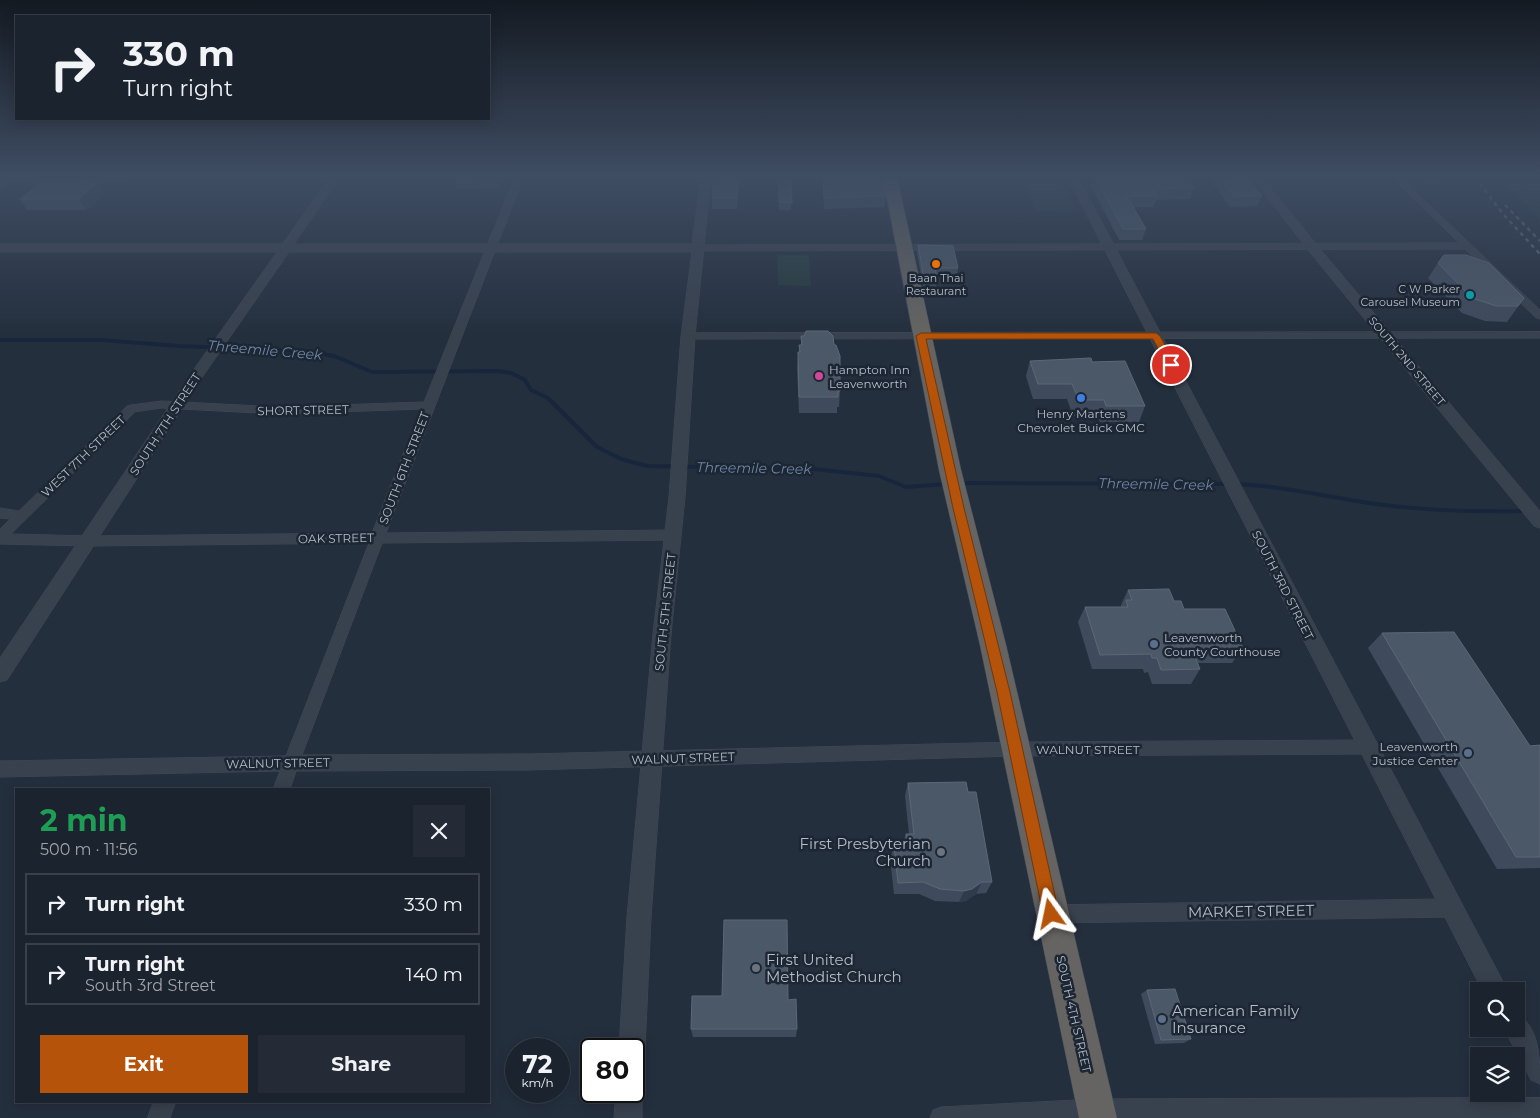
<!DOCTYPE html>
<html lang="en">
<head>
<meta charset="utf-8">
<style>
	:root { --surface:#1b232e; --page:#242b36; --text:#f1f3f6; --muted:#a0a4aa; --line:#39404a; --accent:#b45309 }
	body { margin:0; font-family:Montserrat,sans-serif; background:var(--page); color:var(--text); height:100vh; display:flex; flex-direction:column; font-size:19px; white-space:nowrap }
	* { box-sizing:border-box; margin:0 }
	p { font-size:16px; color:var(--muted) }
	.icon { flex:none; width:28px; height:28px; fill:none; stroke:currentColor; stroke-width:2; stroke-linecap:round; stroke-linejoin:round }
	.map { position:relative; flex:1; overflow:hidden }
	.panel { position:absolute; left:15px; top:788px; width:475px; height:315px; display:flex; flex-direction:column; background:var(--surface); border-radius:0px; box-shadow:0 2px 12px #0003,0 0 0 1px var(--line) }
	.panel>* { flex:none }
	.top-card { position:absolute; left:15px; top:15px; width:475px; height:105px; border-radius:0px; box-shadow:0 2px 12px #0003,0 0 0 1px var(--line); background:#1b232e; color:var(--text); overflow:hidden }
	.tools { position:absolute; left:1470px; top:982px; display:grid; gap:10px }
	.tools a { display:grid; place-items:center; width:55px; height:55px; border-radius:0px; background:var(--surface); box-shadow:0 2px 12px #0003,0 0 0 1px var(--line); font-size:25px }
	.speed { position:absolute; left:505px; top:1038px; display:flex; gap:10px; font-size:25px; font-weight:700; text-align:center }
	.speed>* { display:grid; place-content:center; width:65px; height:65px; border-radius:50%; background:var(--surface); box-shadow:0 2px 12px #0003,0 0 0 1px var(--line); line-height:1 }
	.speed small { font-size:12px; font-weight:400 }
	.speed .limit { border:2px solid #111; border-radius:8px; background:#fff; color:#111 }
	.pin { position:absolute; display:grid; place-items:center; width:42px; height:42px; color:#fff; margin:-21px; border:2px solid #fff; border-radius:50%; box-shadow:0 1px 5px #0007 }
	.me { position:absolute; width:55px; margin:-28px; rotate:348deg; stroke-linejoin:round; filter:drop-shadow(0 0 4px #0008) }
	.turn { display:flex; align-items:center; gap:18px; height:105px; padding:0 25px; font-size:22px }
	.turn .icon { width:65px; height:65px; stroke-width:2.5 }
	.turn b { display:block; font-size:35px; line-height:42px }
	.round { display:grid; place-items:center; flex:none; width:52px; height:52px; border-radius:0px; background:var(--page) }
	.headline { display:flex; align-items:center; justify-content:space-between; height:85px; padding:0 25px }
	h1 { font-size:30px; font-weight:700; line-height:38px; color:#1e9e55 }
	.cta { display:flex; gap:10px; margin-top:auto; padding:10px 25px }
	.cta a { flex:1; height:58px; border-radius:0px; background:var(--accent); color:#fff; font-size:20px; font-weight:700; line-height:58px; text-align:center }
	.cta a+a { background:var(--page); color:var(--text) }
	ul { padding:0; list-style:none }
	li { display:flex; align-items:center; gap:15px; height:62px; margin:0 10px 8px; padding:0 15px; border:2px solid var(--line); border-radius:0px }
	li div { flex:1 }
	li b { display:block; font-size:19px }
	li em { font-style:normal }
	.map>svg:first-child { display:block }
	.green { fill:#263c3f }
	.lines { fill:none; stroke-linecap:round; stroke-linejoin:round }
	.stream { stroke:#17263c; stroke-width:4 }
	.minor-casing { stroke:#414a57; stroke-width:1 }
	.tertiary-casing { stroke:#414a57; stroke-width:1 }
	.trunk-casing { stroke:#434c59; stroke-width:1 }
	.minor { fill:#38414e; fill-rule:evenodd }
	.tertiary { fill:#38414e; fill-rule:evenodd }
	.trunk { fill:#656462; fill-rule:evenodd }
	.rail { stroke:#5a6575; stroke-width:2.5; stroke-dasharray:4 4; stroke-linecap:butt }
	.wall { fill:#3f4b5c }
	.shaded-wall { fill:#2f3b4b }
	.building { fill:#4b5868; stroke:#5c6777 }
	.route { fill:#b45309; stroke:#753606 }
	.food-dot { fill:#e8710a; stroke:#1d2633; stroke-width:2 }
	.culture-dot { fill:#0f9aa8; stroke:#1d2633; stroke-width:2 }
	.hotel-dot { fill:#d1479c; stroke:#1d2633; stroke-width:2 }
	.shop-dot { fill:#3f7fe0; stroke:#1d2633; stroke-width:2 }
	.service-dot { fill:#5c6f8a; stroke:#1d2633; stroke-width:2 }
	.worship-dot { fill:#6b7280; stroke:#1d2633; stroke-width:2 }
	.labels { text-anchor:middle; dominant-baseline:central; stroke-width:5; stroke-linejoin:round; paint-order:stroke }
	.far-poi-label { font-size:11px; fill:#b4bcc9; stroke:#1d2633 }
	.far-street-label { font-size:11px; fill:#b4bcc9; stroke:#1d2633 }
	.poi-label { font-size:12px; fill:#b4bcc9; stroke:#1d2633; text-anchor:start }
	.street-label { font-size:12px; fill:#b4bcc9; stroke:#1d2633 }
	.water-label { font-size:14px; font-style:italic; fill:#6d86a8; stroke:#1d2633 }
	.near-poi-label { font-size:15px; fill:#b4bcc9; stroke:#1d2633; text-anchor:start }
	.near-street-label { font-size:15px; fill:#b4bcc9; stroke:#1d2633 }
</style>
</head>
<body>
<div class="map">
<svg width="1540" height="1118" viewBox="0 0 1540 1118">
	<rect width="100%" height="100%" fill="#242f3e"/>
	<g class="green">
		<polygon points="1498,177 1540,177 1540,220"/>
		<polygon points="1025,184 1063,184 1076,209 1036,210"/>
		<polygon points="777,255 809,255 811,286 778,285"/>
	</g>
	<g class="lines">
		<g class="stream">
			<polyline points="0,340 101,340 179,346 305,351 334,356 372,372 498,371 511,373 525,380 531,390 548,398 597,447 621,459 647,466 814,469 879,476 906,487 946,484"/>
			<polyline points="959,483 1229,484"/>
			<path d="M1236,484C1286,486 1335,499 1384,505C1432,511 1478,512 1526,511"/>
		</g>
		<defs>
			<g id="minor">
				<path d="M0,177L845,178L841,181H522L386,533L673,530L680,535L673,540L382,543L302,755L528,754L1016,742L1367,740L1373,742L1375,747L1373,752L1367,754L1016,756L528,770L296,771L290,789H273L280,771L0,777V761L286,756L369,543L89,546L0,544V529L10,519L0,518V508L19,511L127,406L131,405L162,401L278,407L424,402L513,181L0,182ZM162,408L278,414L421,409L372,533L89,536L11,534L135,412Z"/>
				<polygon points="877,177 1115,177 1111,180 880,181 877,180"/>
				<polygon points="1164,177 1378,177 1374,180 1168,180"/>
				<polygon points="1392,177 1400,177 1540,310 1540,319 1536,318 1465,249 698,251 693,248 698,245 1459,243"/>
				<polygon points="1540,332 1540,338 688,339 683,336 688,333"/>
				<polygon points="1451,899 1458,901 1460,908 1458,915 1451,917 1052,923 1045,921 1043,914 1045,907 1052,905"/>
				<polygon points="1540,1098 1540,1118 930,1118 933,1110 941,1107 1096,1099"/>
				<polygon points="154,1101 176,1101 170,1118 148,1118"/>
			</g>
			<g id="tertiary">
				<polygon points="4,177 15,177 0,188 0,180"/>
				<polygon points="330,177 340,177 294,244 692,244 701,177 711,177 695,336 685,497 671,634 651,917 645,1049 641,1058 634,1061 634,1049 619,1049 627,917 653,634 669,497 681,336 692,252 289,252 203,376 7,680 0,682 0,658 192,372 277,252 0,252 0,244 282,244"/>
				<polygon points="1068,177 1078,177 1508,991 1483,991"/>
				<polygon points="1252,177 1262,177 1316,244 1540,511 1540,528 1534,526 1308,250"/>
				<path d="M1516,1014C1540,1025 1540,1060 1540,1084L1531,1080L1504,1029H1516Z"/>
				<polygon points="634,1080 639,1081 642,1091 642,1118 614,1118 616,1091 634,1091"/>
			</g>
			<polygon id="trunk" points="883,177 897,177 961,470 1006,645 1117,1118 1079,1118 980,645 939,470"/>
		</defs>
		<use href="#minor" class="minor-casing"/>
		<use href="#tertiary" class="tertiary-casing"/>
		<use href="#trunk" class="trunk-casing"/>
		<use href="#minor" class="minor"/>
		<use href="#tertiary" class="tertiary"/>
		<use href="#trunk" class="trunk"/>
		<g class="rail">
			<polyline points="1475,177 1503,214 1540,254"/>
			<polyline points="1505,205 1540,241"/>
		</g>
	</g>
	<g class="wall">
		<polygon points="500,177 502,183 499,188 457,189 455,182"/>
		<polygon points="738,177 739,183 737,209 712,209 712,198"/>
		<rect x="779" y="177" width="12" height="33"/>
		<polygon points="823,177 882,177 886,196 884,207 824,209"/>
		<polygon points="1094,177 1186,177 1194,188 1190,199 1156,200 1153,207 1133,207 1146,229 1142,240 1119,240 1091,186"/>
		<polygon points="1214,177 1247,177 1262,196 1257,206 1230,207 1212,182"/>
		<polygon points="1418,177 1451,177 1450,178 1447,178 1444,183 1426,184"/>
		<polygon points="92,182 104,193 86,210 27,210 20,199"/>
		<polygon points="918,245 958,268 957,276 936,275 937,278 936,286 923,286 917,253"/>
		<polygon points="1438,263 1524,298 1507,322 1485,321 1462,313 1428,278"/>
		<polygon points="801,336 834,345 840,391 839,407 837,407 837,413 799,413 797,368 798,352 799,352 799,345 801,345"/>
		<polygon points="1030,361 1092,362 1145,406 1139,422 1100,422 1098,416 1073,416 1067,399 1033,399 1026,376"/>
		<polygon points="1128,590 1174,601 1184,609 1243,648 1232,663 1198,663 1200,669 1191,684 1152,684 1148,672 1144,673 1143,669 1092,669 1078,622 1085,607 1121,607 1121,605"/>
		<polygon points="1382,633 1530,746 1540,745 1540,868 1497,869 1368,648"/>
		<polygon points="908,783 968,792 992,882 986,893 976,894 966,901 959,902 935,901 919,894 894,894 890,858 894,846 902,845 906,834 909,834 905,796"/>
		<polygon points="1147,990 1191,1039 1184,1043 1155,1044 1141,994"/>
		<polygon points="788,1000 797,1029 796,1037 693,1037 691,1029"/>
	</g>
	<g class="shaded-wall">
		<polygon points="499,177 502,183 499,188 497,181"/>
		<polygon points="738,177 739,183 737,209 737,198"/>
		<polygon points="90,179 94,185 98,182 104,193 86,210 79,199 87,182"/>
		<polygon points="982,882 976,894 966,901 959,902 964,891"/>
	</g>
	<g class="building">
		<polygon points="458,177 499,177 497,181 455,182"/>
		<polygon points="714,177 738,177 737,198 712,198"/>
		<polygon points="779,177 791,177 792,203 779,202"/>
		<polygon points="823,177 882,177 886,196 824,198"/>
		<polygon points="1095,177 1186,177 1194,188 1153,189 1157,196 1127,196 1146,229 1123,229"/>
		<polygon points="1220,177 1247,177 1262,196 1234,196"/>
		<polygon points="90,179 87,182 98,182 79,199 20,199 41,182"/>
		<polygon points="918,245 953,246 958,268 935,268 937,278 924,278"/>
		<polygon points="1444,255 1466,255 1489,263 1524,298 1518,306 1496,306 1472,298 1438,263"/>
		<polygon points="806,331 828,331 833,336 834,345 836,345 840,356 840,391 838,391 838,397 799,397 798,352 800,352 799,345 802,345 801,336 804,336"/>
		<polygon points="1091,358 1092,362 1125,361 1145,406 1106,406 1104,400 1079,400 1072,384 1038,384 1030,361"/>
		<polygon points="1169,589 1174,601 1181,601 1184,609 1225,609 1243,648 1199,649 1201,655 1194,655 1200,669 1161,670 1157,658 1152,658 1151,654 1100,655 1085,607 1128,607 1126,600 1132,600 1128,590"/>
		<polygon points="1454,632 1530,746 1540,745 1540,857 1516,857 1382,633"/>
		<polygon points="966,782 968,792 976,792 992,882 982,882 972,889 964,891 940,889 923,882 898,883 894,846 907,845 906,834 914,834 908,783"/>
		<polygon points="724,920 787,920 788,1000 796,999 797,1029 691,1029 692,996 722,996"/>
		<polygon points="1175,989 1191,1039 1161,1040 1147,990"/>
	</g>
	<linearGradient id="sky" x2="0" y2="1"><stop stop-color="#141a22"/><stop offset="0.53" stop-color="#3f4d63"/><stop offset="1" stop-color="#3f4d63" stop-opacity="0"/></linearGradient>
	<rect width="1540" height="333" fill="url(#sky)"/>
	<polygon class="route" points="1156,333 1160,336 1176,365 1174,367 1168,367 1153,339 926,339 964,508 1010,692 1059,914 1056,920 1051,922 1046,920 1043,914 997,692 953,508 916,336 921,333"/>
	<circle class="food-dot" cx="936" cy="264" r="5"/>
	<circle class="culture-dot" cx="1470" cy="295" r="5"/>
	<circle class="hotel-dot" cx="819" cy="376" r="5"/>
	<circle class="shop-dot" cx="1081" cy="398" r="5"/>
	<g class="service-dot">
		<circle cx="1154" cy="644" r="5"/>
		<circle cx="1468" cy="753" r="5"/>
		<circle cx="1162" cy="1019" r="5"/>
	</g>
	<g class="worship-dot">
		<circle cx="941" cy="852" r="5"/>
		<circle cx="756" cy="968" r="5"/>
	</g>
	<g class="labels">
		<g class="far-poi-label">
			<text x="936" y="278">Baan Thai<tspan x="936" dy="13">Restaurant</tspan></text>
			<text x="1460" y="289" text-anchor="end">C W Parker<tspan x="1460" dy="13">Carousel Museum</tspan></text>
		</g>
		<g class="far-street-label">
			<text transform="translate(1407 361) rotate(50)">SOUTH 2ND STREET</text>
		</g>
		<g class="poi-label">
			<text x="829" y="369">Hampton Inn<tspan x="829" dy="14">Leavenworth</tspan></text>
			<text x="1081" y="413" text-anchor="middle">Henry Martens<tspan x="1081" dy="14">Chevrolet Buick GMC</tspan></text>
			<text x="1164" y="637">Leavenworth<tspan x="1164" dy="14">County Courthouse</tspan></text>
			<text x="1458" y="746" text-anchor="end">Leavenworth<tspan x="1458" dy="14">Justice Center</tspan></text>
		</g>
		<g class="street-label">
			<text transform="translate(303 410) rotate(-1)">SHORT STREET</text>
			<text transform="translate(165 424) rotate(-57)">SOUTH 7TH STREET</text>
			<text transform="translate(83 456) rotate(-44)">WEST 7TH STREET</text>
			<text transform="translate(404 468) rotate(-69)">SOUTH 6TH STREET</text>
			<text transform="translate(336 538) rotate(-1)">OAK STREET</text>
			<text transform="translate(1283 585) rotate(63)">SOUTH 3RD STREET</text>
			<text transform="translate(665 612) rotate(-84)">SOUTH 5TH STREET</text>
			<text x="1088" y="749">WALNUT STREET</text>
			<text transform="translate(683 758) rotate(-2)">WALNUT STREET</text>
			<text transform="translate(278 763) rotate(-1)">WALNUT STREET</text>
			<text transform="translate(1074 1014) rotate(77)">SOUTH 4TH STREET</text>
		</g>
		<g class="water-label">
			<text transform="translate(265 350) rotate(5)">Threemile Creek</text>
			<text transform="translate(754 468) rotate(1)">Threemile Creek</text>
			<text transform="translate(1156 484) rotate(1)">Threemile Creek</text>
		</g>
		<g class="near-poi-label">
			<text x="931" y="843" text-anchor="end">First Presbyterian<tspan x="931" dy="17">Church</tspan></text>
			<text x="766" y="959">First United<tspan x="766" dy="17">Methodist Church</tspan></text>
			<text x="1172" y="1010">American Family<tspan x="1172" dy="17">Insurance</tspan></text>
		</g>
		<g class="near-street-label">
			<text transform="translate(1251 911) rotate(-1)">MARKET STREET</text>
		</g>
	</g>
</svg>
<div class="tools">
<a><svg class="icon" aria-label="search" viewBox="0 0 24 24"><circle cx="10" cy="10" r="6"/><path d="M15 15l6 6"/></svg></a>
<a><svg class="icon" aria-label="layers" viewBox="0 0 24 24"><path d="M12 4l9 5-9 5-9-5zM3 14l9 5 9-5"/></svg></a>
</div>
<div class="speed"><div>72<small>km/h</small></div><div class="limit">80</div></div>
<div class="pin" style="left:1171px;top:365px;background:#d93025"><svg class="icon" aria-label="arrive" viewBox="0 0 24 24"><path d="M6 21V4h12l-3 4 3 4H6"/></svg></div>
<svg class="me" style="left:1051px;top:914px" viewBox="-20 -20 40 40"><path d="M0-17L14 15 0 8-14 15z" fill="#b45309" stroke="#fff" stroke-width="4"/></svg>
<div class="top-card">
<div class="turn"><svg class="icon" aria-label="right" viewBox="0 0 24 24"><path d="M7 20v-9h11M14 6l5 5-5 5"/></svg><div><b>330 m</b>Turn right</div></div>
</div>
<section class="panel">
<div class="headline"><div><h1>2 min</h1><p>500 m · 11:56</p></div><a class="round"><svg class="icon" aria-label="close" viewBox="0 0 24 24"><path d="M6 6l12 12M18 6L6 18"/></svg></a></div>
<ul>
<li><svg class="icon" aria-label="right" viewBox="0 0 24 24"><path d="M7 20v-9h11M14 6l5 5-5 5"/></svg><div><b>Turn right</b></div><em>330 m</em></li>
<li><svg class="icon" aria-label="right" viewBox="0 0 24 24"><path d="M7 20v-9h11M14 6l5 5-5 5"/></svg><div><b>Turn right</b><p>South 3rd Street</p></div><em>140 m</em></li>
</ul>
<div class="cta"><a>Exit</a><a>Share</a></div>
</section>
</div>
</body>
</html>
